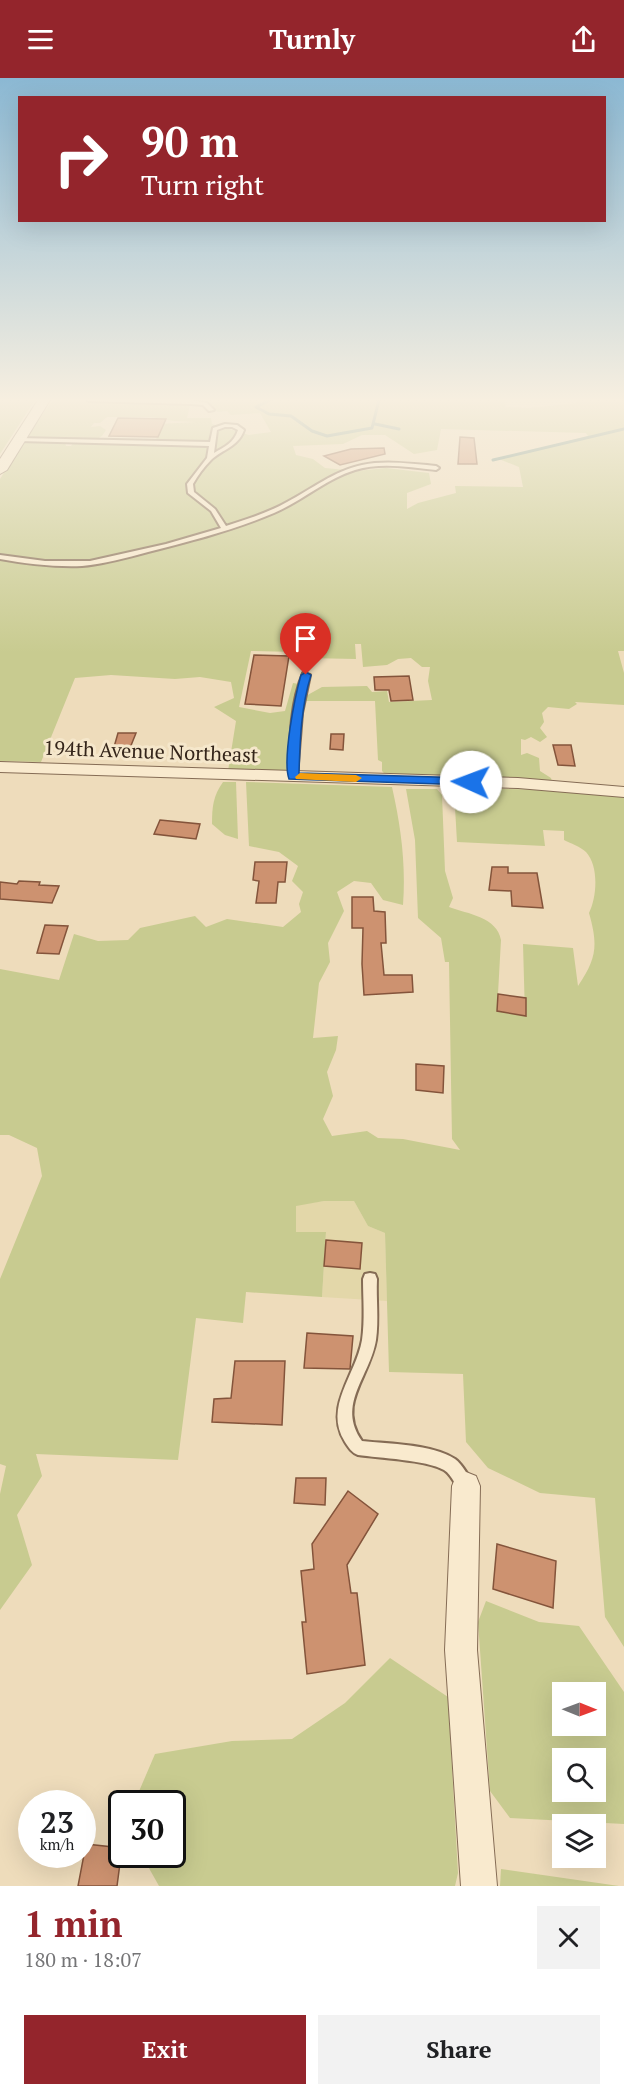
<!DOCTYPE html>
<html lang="en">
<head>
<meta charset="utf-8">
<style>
	:root { --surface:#fff; --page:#f2f2f2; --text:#202124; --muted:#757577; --accent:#94252c }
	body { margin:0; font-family:"PT Serif",serif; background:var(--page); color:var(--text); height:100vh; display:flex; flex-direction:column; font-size:22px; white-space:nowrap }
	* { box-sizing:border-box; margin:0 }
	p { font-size:20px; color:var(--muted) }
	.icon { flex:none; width:33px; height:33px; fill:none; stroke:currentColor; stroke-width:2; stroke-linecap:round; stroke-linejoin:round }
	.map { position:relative; height:1808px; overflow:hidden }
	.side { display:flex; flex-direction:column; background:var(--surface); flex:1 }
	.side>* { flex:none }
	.top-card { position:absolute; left:18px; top:18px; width:588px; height:126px; border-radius:0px; box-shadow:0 6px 24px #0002; background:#94252c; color:#fff; overflow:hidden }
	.needle { width:39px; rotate:91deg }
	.fabs { position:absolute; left:552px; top:1604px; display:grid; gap:12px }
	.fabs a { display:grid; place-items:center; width:54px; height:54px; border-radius:0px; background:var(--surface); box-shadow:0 6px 24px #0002; font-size:30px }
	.speed { position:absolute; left:18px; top:1712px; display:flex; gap:12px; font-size:30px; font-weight:700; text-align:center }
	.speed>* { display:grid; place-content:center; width:78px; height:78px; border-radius:50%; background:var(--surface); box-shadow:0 6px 24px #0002; line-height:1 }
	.speed small { font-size:15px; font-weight:400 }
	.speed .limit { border:3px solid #111; border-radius:9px; background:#fff; color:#111 }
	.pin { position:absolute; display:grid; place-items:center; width:51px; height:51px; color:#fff; margin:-62px -26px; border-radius:50% 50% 50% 0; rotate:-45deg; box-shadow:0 0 6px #0007 }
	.pin .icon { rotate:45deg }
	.me { position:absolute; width:66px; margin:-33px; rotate:272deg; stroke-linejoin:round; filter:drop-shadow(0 0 4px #0008) }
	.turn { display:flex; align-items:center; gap:21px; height:126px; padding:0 24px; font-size:27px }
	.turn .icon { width:78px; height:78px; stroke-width:2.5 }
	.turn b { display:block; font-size:42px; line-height:51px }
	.round { display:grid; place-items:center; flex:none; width:63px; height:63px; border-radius:0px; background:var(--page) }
	.overview { display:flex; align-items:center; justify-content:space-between; height:102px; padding:0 24px }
	h1 { font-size:36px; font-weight:700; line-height:45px; color:var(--accent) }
	.button { display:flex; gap:12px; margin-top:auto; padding:12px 24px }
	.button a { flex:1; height:69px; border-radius:0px; background:var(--accent); color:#fff; font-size:24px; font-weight:700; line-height:69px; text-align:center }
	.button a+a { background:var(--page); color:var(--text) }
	header { display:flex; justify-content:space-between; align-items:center; height:78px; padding:0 24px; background:var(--accent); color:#fff; font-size:27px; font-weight:700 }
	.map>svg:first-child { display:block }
	.farmland { fill:#e3d7a9 }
	.green { fill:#c8cb90; fill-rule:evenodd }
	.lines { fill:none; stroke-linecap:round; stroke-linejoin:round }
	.stream { stroke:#678c81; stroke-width:3 }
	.building { fill:#cd9270; stroke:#84543b; stroke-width:1.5 }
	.service-casing { stroke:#856c55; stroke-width:4 }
	.minor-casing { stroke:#856c55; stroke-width:2 }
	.tertiary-casing { stroke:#856c55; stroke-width:2 }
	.service { fill:#f9eace; fill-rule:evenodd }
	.minor { fill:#f9eace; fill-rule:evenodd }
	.tertiary { fill:#f9eace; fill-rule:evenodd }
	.route { fill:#1a73e8; stroke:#114b97; stroke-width:1.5 }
	.slow { fill:#f59e0b }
	.labels { text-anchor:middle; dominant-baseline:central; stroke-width:6; stroke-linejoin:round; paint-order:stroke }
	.street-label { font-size:20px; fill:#34251a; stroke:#f5e7cb }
</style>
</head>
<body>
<header><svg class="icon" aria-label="menu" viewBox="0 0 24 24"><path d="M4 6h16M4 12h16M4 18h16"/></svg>Turnly<svg class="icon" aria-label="share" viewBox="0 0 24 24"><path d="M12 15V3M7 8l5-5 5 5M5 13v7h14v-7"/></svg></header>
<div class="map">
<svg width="624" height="1808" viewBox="0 0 624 1808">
	<rect width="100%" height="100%" fill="#eedcbb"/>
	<polygon class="farmland" points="324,1123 354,1123 368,1148 385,1155 387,1223 322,1219 324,1188 362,1165 326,1162 326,1154 296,1154 296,1127"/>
	<g class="green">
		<polygon points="0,322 35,322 0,376"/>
		<path d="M57,322L188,326L190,327L187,340H211L212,346L249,357L271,354L260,335L231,337L227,333L218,334L205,322H504L506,329L529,330L577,325L575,322H624V573H618L624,595V627L575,624L577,626L569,631L548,629L542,635L544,644L540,650L547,659L540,664L531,659L525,662L521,661V677L527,675L539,680L540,693L551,700L552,704L385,696L382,693V684L378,682L375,623H306L304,619L322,609L367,608L372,614L387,613L389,624L432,622L428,603L430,589H422L411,580L398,581L387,587L363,589L361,566H355L356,581L307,580L295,574L251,573L239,629L270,635L285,633L293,605L299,606L292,633L287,694L228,693L236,643L214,629L234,620L231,604L200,599L175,601L111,597L75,600L41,684L0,683V401L23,364L65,363L66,368H71L74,364H192L155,363L163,349H158L159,346L196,344L174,343L151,339H107L100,345H94L91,349L100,348L106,352L102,358L97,361L26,360L52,323ZM441,351L586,355L588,358L499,381L519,389L523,409L455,408L456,415L418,425L407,431V415L431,406L429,395L386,390L356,393L325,390L313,381L296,377L293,368L343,366L362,357H385L414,376L437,372Z"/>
		<path d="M223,704H236L238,761L225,757L212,746C212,729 213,718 223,704Z"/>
		<path d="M246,704L392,709C401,749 406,786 403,827L383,822L371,805L354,803L337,814L344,833L328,865L330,884L319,905L313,960L338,958L336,972L327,994L333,1018L323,1041L332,1058L367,1053L378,1060L403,1061L460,1072L452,1061L449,884H445L441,860L418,840L415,762L406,711H437L442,717L445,793L453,820L449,829C468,836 497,839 501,862L497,933L525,938L523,866L573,870L578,908C597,880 598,867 589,835C597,819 599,788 586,774C581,769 570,765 564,762V753L543,752L545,768L457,764L454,712L457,710L557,712L624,719V1569L605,1539L595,1420L540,1415L488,1390L466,1364L463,1296L389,1294L385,1155L368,1148L354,1123H324L296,1128V1154H326L322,1219L246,1214L243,1245L196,1240L178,1382L36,1376L42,1398L17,1437L32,1487L0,1532V1416L6,1388L0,1386V1201L42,1098L37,1070L9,1057H0V891L59,902L74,856L98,863L128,862L140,850L195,838L206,849L227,841L283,849L301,834L299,826L303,814L292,803L298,788L279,774L249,768Z"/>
		<path d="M486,1523L539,1544L579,1548L624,1614V1746L510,1740L490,1713L478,1544ZM562,1614H596V1647H562ZM562,1680H596V1713H562Z"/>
		<polygon points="390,1580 448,1619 458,1795 455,1808 159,1808 141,1776 172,1776 172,1725 134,1725 155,1676 232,1663 292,1661 345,1625"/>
		<polygon points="501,1791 619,1808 500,1808"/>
	</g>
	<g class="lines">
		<g class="stream">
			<polyline points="270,322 256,329 269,336 291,338 312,353 327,358 372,350 379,322"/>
			<polyline points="375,346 399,351"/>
			<polyline points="493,382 624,351"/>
		</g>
	</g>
	<g class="building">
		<polygon points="118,340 166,341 158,359 109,358"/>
		<polygon points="460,359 474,360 477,386 458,386"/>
		<polygon points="384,370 385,376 340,387 324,378 351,371"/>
		<polygon points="254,577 289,578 281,628 245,626"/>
		<polygon points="409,598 413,622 391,623 389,612 375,612 374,599"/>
		<polygon points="118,655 136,655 130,670 114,669"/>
		<polygon points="331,656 344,656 343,672 330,671"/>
		<polygon points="553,667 571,667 575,688 558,687"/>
		<polygon points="160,742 200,746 196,761 154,756"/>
		<polygon points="255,784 287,784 285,804 278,804 276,825 256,825 259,803 253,802"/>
		<polygon points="492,789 508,789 508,795 537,795 543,830 512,828 511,813 489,812"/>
		<polygon points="19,803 40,804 39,807 59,808 52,825 0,821 0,804 17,806"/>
		<polygon points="352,819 373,819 374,833 385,834 386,865 381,865 384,897 412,897 413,914 364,917 362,886 363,850 352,850"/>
		<polygon points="45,847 68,848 59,876 37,875"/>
		<polygon points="498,916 526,920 526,938 497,933"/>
		<polygon points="416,986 444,988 443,1015 416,1012"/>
		<polygon points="326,1162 362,1165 360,1191 324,1188"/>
		<polygon points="307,1255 353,1258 350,1291 304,1290"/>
		<polygon points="235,1283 285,1283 282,1347 212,1344 214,1321 231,1320"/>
		<polygon points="296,1400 326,1400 325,1427 294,1425"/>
		<polygon points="348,1413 378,1436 347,1487 351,1515 357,1515 365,1587 307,1596 302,1544 306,1544 301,1493 314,1491 312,1466"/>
		<polygon points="497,1466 556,1483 553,1530 493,1511"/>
		<polygon points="86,1766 122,1770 117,1808 78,1808"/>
	</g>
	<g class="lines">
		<defs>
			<g id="service">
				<polygon points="87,322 191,322 207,325 214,332 209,333 203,327 191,326 89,323"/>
				<path d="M225,346L237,347L244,352C238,369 223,371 211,382C204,389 198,397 193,406L194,414L215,431L226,448C247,441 268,435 287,424C312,411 334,393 362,387C386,382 412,386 436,388L439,390L436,392C410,389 380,384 355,392C326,401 302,423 274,435C234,452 191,463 148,474C126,480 104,486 82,488C54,489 27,486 0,481V477L45,483H90L166,466L221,450L211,433L188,415L187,406L207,380L209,368L19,363L17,360L210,364L213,350ZM225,349H232L238,352C234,365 224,369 214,375L217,352Z"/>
				<path d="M303,595L310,597L302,635L297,698L293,701L289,698C290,665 290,626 303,595Z"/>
				<path d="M370,1195L375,1196L377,1201C376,1221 379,1242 376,1262C370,1299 336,1326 362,1363C389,1366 432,1366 455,1381C462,1386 470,1400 474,1408L471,1413L466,1416C455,1411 453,1397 444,1392C426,1382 379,1380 358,1377C352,1375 349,1370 345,1364C323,1329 356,1297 362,1262C365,1242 363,1221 363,1201L365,1196Z"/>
			</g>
			<g id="minor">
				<polygon points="0,684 518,700 624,709 624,719 518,710 0,694"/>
				<polygon points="466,1394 476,1398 480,1408 477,1572 497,1808 461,1808 445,1572 452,1408 456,1398"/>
			</g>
			<polygon id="tertiary" points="38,322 50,322 7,392 0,396 0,381"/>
		</defs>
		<use href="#service" class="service-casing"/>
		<use href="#minor" class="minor-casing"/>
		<use href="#tertiary" class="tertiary-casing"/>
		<use href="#service" class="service"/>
		<use href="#minor" class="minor"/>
		<use href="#tertiary" class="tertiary"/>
	</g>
	<linearGradient id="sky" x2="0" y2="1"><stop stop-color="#8bb8d3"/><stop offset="0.56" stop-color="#f7efe0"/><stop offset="1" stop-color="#f7efe0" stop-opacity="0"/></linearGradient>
	<rect width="624" height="575" fill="url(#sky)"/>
	<path class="route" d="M306,594L311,597C301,629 300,662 299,695L471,700L477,704L471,707L289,701C282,682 295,618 301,597Z"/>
	<polygon class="slow" points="300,695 356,697 362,700 356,704 296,701 295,699"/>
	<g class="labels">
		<g class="street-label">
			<text transform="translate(151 673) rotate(2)">194th Avenue Northeast</text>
		</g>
	</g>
</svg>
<div class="fabs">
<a><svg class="needle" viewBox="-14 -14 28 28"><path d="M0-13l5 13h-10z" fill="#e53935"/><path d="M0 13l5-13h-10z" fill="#757577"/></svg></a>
<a><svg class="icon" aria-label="search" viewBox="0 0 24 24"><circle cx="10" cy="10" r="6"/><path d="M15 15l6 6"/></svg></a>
<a><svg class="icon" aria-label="layers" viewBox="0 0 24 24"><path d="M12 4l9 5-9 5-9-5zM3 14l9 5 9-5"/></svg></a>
</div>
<div class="speed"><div>23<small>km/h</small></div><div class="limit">30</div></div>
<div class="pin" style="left:306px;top:597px;background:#d93025"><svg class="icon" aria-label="arrive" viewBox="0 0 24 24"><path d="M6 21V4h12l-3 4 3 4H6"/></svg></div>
<svg class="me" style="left:471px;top:704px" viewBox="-20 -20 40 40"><circle r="19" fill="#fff"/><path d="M0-13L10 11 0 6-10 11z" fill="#1a73e8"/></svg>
<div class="top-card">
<div class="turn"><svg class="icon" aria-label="right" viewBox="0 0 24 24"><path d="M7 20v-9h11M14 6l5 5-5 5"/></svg><div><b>90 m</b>Turn right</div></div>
</div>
</div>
<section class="side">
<div class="overview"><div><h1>1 min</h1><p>180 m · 18:07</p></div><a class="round"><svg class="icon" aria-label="close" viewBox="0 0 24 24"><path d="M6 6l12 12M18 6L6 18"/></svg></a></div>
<div class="button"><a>Exit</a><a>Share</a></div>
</section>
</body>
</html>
